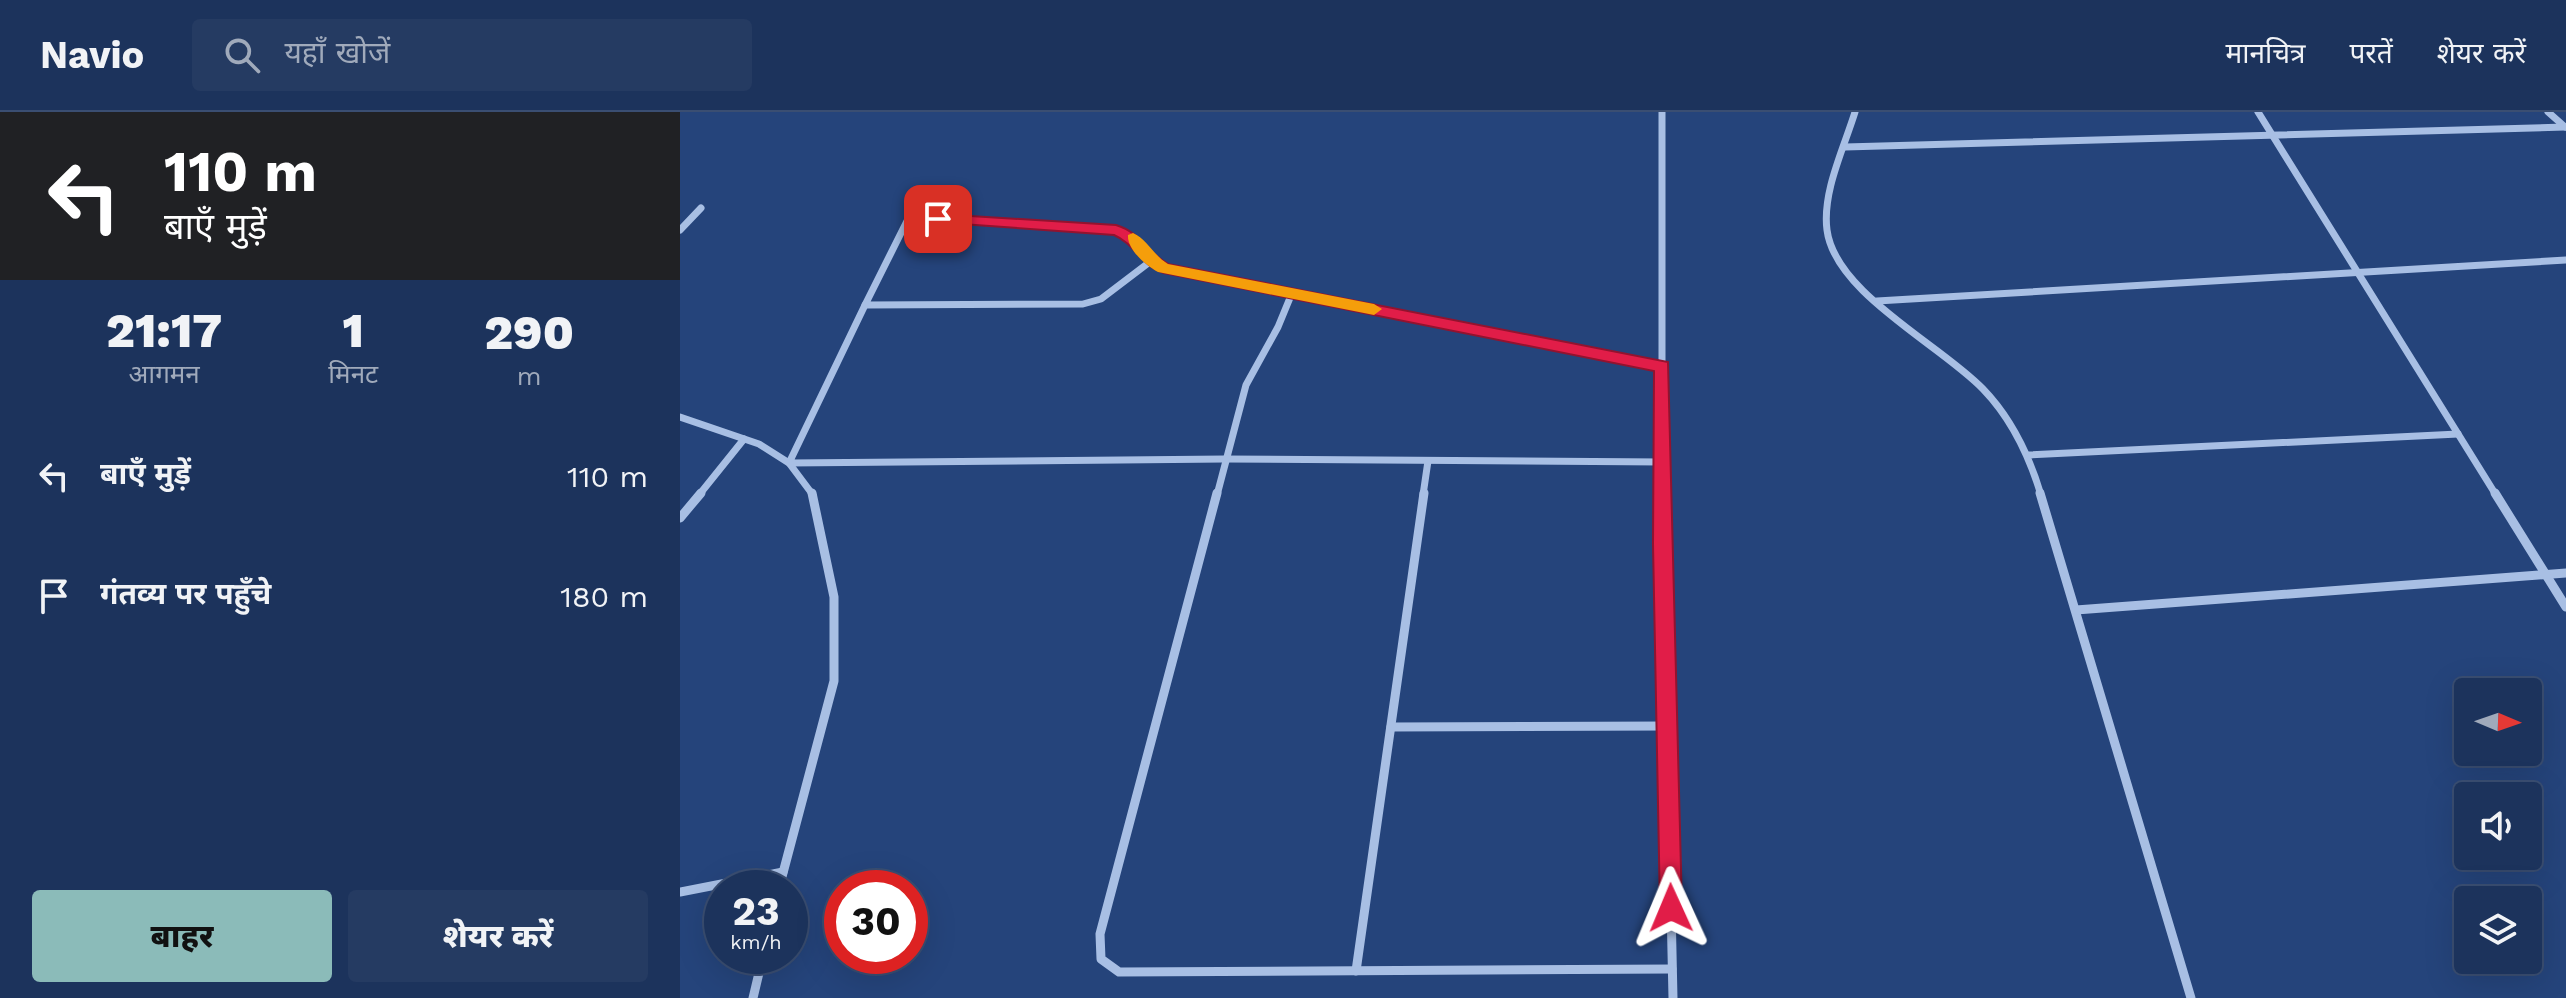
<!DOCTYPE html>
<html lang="hi">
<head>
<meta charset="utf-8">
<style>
	:root { --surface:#1c335c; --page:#253b62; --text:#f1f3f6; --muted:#a0aabb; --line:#3a4e72; --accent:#8bbbb9 }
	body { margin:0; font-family:"Work Sans","Noto Sans Devanagari",sans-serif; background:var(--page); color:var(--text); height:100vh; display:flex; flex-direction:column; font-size:30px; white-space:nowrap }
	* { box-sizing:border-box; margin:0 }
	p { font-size:26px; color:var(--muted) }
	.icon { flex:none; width:44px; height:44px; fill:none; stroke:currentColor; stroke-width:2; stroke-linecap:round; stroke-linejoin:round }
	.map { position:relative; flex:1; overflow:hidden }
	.details { display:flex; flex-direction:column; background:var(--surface); width:680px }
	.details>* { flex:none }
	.guide { background:#202124; color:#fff; overflow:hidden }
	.needle { width:52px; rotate:92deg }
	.tools { position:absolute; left:1774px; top:566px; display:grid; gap:16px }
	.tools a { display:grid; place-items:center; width:88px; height:88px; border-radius:8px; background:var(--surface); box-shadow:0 8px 32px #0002,0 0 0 2px var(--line); font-size:40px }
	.speed { position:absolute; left:24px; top:758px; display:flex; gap:16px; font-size:40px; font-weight:700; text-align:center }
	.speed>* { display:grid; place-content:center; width:104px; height:104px; border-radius:50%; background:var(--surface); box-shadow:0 8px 32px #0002,0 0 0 2px var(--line); line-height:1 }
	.speed small { font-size:20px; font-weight:400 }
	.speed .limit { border:12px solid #d22; background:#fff; color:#111 }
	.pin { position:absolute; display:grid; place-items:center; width:68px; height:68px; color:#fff; margin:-34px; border-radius:16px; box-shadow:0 4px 12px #0006 }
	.me { position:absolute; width:88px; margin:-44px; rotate:359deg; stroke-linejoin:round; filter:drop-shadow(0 0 6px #0008) }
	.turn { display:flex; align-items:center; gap:28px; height:168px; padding:0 32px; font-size:36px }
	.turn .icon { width:104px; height:104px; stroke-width:2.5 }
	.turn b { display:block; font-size:56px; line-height:68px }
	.eta { display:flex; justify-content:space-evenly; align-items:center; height:136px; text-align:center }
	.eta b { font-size:48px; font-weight:800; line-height:56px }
	.primary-button { display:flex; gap:16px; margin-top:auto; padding:16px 32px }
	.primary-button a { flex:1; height:92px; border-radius:8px; background:var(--accent); color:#111; font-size:32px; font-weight:800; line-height:92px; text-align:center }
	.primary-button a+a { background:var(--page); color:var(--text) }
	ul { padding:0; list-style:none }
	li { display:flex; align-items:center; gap:24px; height:120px; padding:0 32px }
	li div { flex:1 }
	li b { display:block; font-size:30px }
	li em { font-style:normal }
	header { display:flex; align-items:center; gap:48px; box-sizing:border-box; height:112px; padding:0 40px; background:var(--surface); border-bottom:2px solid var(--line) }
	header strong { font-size:38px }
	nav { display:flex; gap:44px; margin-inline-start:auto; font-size:28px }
	.search { width:560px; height:72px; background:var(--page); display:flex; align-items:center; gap:20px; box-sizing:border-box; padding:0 28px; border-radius:8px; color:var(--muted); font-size:30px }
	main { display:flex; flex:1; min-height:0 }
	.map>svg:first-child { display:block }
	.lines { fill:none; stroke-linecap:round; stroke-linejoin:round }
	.street-far1 { stroke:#a8bfe4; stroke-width:7 }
	.street { stroke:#a8bfe4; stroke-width:9 }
	.route { fill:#e11d48; stroke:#92132f; stroke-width:2 }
	.slow { fill:#f59e0b }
</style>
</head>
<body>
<header>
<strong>Navio</strong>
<div class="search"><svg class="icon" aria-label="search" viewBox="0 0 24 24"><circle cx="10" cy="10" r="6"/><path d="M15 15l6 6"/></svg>यहाँ खोजें</div>
<nav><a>मानचित्र</a><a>परतें</a><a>शेयर करें</a></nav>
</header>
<main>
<section class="details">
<div class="guide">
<div class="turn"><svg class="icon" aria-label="left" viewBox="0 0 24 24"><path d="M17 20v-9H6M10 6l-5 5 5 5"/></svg><div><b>110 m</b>बाएँ मुड़ें</div></div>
</div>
<div class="eta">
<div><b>21:17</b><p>आगमन</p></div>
<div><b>1</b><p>मिनट</p></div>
<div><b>290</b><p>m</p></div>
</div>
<ul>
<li><svg class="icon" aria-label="left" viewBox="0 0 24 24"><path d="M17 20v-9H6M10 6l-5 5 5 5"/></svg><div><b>बाएँ मुड़ें</b></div><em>110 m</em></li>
<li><svg class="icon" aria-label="arrive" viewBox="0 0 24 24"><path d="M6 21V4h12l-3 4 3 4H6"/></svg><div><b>गंतव्य पर पहुँचे</b></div><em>180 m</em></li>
</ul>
<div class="primary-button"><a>बाहर</a><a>शेयर करें</a></div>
</section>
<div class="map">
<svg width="1886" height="886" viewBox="0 0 1886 886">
	<rect width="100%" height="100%" fill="#25447b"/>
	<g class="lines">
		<g class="street-far1">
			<polyline points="982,0 982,383"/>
			<path d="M1175,0C1164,36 1142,80 1147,118C1155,181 1261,233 1303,277C1332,307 1349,343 1361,383"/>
			<polyline points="1578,0 1816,383"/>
			<polyline points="1868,0 1885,15"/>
			<polyline points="1165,35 1885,15"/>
			<polyline points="0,118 21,96"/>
			<polyline points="471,149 421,187 403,192 185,193 229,105 436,118 484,156 612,181"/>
			<polyline points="1197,189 1886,148"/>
			<polyline points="185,193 109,351 545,347 982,350"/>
			<polyline points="0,305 79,332 109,351 133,383"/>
			<polyline points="1349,343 1778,322"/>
			<polyline points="19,383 64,327"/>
			<polyline points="537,383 566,273 598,215 612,181 982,254"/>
			<polyline points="743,383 748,349"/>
		</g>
		<g class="street">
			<polyline points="537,381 420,822 421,847 439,860 992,857"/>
			<polyline points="982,381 993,886"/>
			<polyline points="1360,381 1511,886"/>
			<polyline points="1815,381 1886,495"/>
			<polyline points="0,406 21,381"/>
			<polyline points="1396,498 1886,461"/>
			<polyline points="711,615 987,614"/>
			<polyline points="99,776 154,569 154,485 132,381"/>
			<polyline points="0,780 103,760"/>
			<polyline points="676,859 744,381"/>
			<polyline points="73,886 83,844"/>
		</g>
	</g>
	<path class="route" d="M258,102L436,113C462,121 466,140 488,152L988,250L1002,796L999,804L991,807L983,804L980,796L973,432L974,259L484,161C461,154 455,132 434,123L253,110V103Z"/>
	<path class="slow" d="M453,121C467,127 474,144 488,152L694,192L702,197L694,203L478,160C465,153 447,137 448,123Z"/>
</svg>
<div class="tools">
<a><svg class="needle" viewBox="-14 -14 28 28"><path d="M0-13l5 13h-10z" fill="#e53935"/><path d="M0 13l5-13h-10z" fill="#a0aabb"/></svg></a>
<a><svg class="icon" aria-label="sound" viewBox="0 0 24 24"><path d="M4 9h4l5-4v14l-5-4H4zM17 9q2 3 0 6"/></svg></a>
<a><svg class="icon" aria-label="layers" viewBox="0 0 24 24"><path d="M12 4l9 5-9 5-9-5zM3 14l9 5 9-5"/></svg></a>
</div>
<div class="speed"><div>23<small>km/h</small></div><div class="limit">30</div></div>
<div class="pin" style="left:258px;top:107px;background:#d93025"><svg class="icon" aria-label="arrive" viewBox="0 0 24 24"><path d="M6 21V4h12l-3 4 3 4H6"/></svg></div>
<svg class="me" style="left:991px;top:796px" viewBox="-20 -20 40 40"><path d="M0-17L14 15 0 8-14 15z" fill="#e11d48" stroke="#fff" stroke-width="4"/></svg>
</div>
</main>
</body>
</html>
